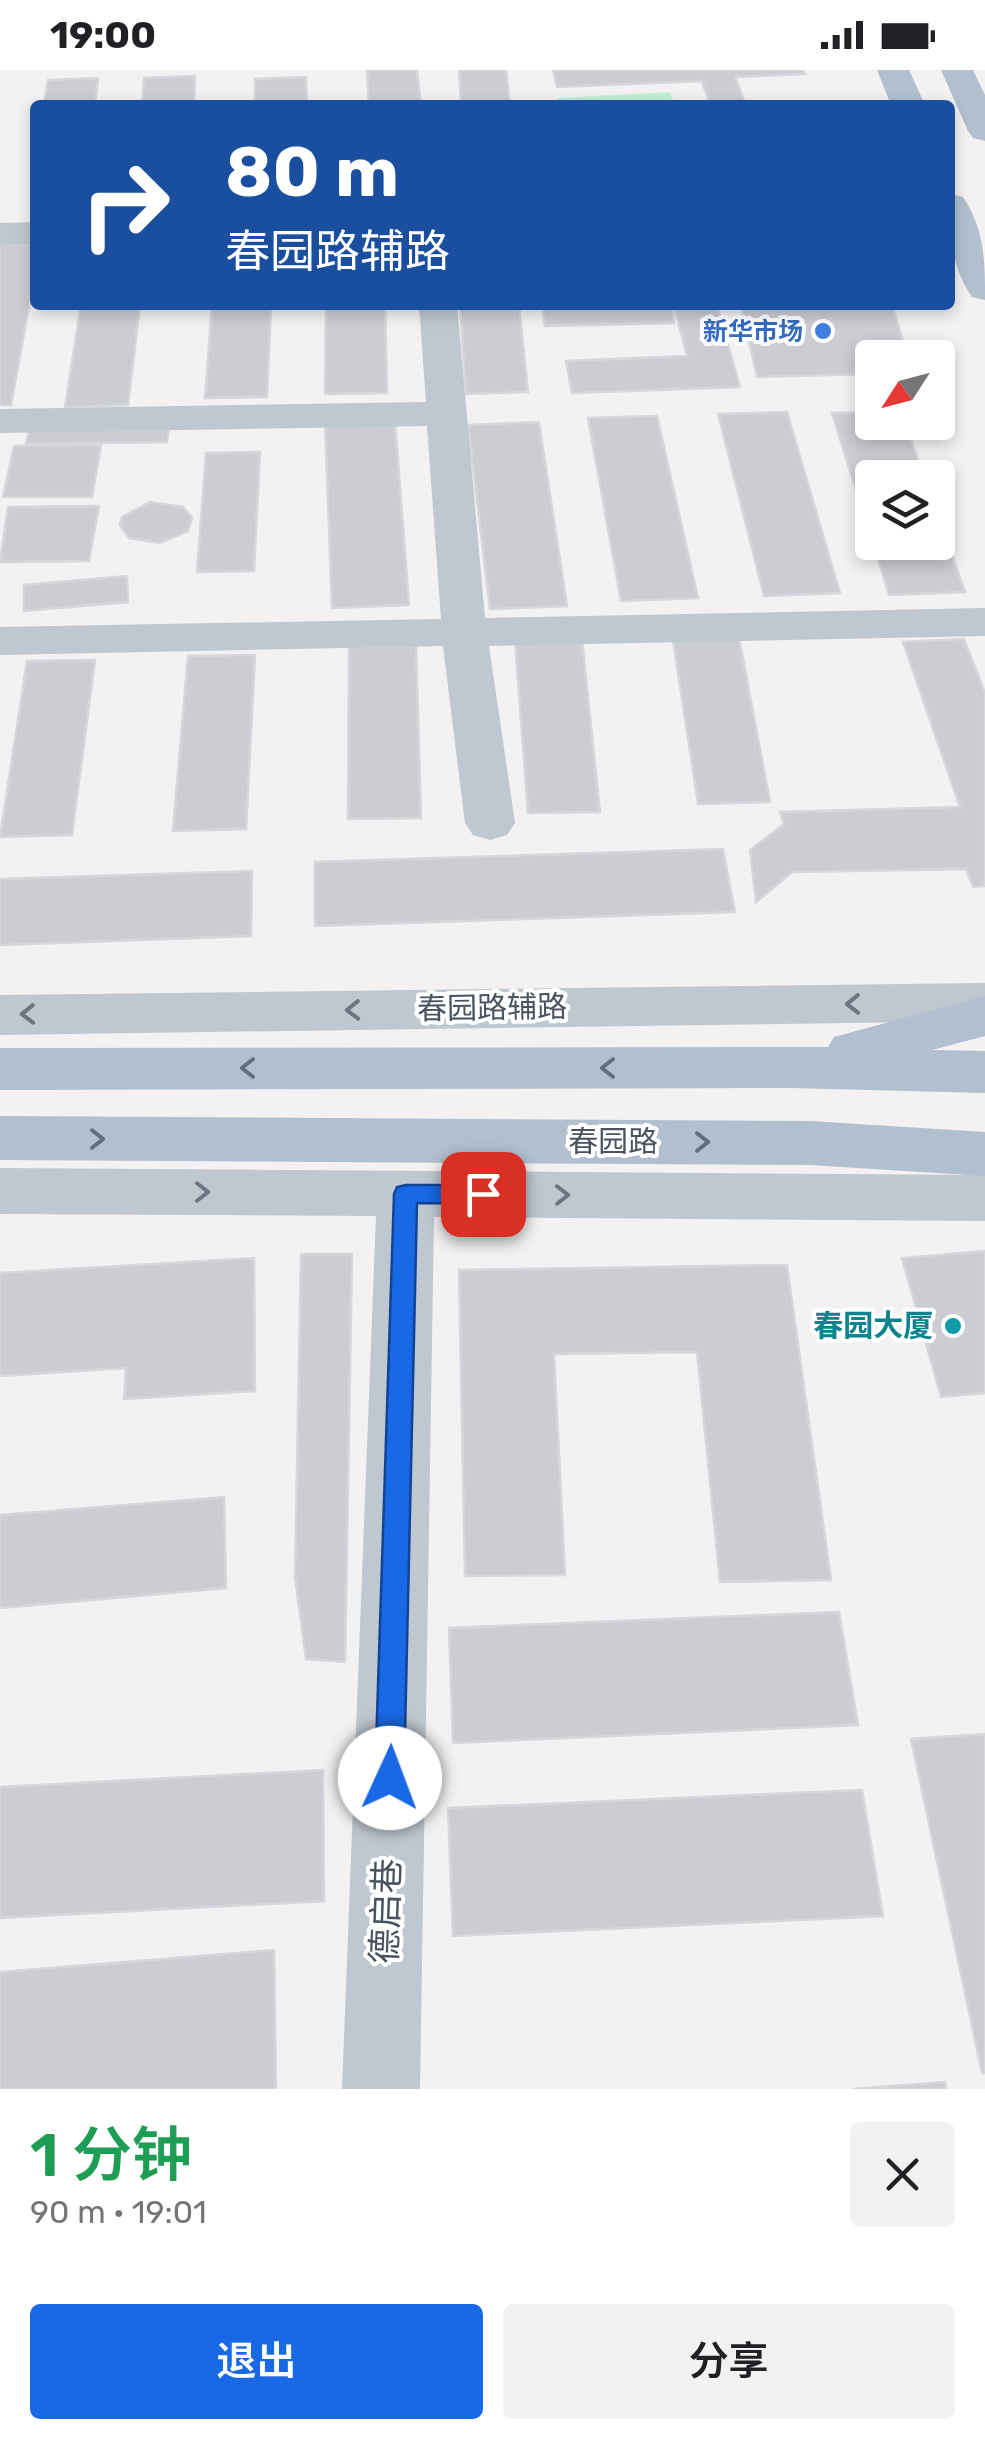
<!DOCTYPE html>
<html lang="zh">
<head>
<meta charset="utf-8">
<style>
	:root { --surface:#fff; --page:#f2f2f2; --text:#202124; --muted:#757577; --accent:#1968e5 }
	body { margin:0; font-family:Rubik,"Noto Sans SC",sans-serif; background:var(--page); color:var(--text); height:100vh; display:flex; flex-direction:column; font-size:38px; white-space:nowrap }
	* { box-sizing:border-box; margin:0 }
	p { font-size:32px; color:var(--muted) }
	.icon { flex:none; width:55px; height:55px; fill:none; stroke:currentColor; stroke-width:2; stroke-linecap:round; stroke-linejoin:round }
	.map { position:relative; height:2019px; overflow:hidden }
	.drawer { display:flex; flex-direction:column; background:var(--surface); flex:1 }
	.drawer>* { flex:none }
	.guide { position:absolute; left:30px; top:30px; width:925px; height:210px; border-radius:10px; box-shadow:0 5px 15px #0003; background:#1a4fa0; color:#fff; overflow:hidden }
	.needle { width:65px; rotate:234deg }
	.tools { position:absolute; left:855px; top:270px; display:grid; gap:20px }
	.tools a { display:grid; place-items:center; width:100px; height:100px; border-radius:10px; background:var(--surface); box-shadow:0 5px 15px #0003; font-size:50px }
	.pin { position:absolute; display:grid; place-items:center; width:85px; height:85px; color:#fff; margin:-42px; border-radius:20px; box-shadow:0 5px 15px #0006 }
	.me { position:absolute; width:110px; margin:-55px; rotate:2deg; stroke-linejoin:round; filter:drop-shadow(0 0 8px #0008) }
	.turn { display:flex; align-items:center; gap:35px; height:210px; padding:0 30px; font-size:45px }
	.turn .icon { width:130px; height:130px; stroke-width:2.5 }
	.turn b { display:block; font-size:70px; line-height:85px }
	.round { display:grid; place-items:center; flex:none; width:105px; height:105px; border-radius:10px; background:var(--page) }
	.head { display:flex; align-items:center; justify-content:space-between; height:170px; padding:0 30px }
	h1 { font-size:60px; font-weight:600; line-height:75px; color:#1e9e55 }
	.action { display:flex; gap:20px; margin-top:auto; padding:20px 30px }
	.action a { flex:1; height:115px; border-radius:10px; background:var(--accent); color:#fff; font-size:40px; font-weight:600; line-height:115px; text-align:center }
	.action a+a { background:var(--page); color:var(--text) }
	.status { display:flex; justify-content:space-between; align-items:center; height:70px; padding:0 50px; background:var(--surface); direction:ltr }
	.status svg { height:28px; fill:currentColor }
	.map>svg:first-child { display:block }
	.green { fill:#c0f0d5 }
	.building { fill:#cbcdd3; stroke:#d5d7dc; stroke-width:2.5 }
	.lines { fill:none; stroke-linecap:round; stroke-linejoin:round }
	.minor { fill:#bfc7d0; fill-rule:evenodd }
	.major { fill:#b1bfcf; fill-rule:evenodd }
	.oneway { stroke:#6c7681 }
	.oneway2 { stroke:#626e7b }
	.route { fill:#1968e5; stroke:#104495; stroke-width:2.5 }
	.shop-dot { fill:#3f7fe0; stroke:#fff; stroke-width:4 }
	.culture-dot { fill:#0f9aa8; stroke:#fff; stroke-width:4 }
	.labels { text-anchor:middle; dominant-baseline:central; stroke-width:8; stroke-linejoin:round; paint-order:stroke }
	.far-shop-label { font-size:25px; font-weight:bold; fill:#366cbe; stroke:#fff; text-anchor:end }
	.street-label { font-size:30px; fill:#48535f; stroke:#fff }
	.culture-label { font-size:30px; font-weight:bold; fill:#0d838f; stroke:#fff; text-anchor:end }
	.near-street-label { font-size:35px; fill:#48535f; stroke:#fff }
</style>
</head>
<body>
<div class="status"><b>19:00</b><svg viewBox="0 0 49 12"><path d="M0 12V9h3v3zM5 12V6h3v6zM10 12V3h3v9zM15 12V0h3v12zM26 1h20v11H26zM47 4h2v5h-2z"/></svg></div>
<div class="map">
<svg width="985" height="2019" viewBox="0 0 985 2019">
	<rect width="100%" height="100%" fill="#f3f1f1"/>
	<polygon class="green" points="670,22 675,35 560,35 558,28"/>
	<g class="building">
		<polygon points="367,0 417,0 421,35 369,35"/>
		<polygon points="459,0 506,0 510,35 461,35"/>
		<polygon points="553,0 803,0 805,4 735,7 746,35 710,35 702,11 557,17"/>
		<polygon points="195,6 194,35 142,35 144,8"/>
		<polygon points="306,7 307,35 255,35 255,9"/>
		<polygon points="98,8 95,35 44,35 48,10"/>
		<polygon points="0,174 35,174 35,204 11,335 0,335"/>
		<polygon points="81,235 140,235 128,335 65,337"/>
		<polygon points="212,235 271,235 267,327 205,328"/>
		<polygon points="326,235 385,235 387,323 325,324"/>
		<polygon points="460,235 519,235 528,322 466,324"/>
		<polygon points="542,235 671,235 674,253 545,256"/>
		<polygon points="717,235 740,317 572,323 566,291 687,286 674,236"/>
		<polygon points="741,235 892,235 908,288 872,288 872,304 757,307"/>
		<polygon points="787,342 840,523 764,526 718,344"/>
		<polygon points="872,342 872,352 905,352 924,408 872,408 872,472 832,343"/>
		<polygon points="657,346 698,528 621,531 588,348"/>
		<polygon points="395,351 409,535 332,538 325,354"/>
		<polygon points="539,352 567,536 490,539 468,355"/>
		<polygon points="169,357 167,372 26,374 29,358"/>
		<polygon points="101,375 92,427 3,427 14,376"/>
		<polygon points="260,382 254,501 197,502 206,383"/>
		<polygon points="150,432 183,437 192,448 188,461 160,473 129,468 120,455 122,447"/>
		<polygon points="99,436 89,491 0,492 8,437"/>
		<polygon points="938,444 965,522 889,525 873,472 938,472"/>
		<polygon points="127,506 128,532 24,541 24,515"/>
		<polygon points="738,562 770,732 698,734 672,563"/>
		<polygon points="964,569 985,623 985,816 973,817 966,799 792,802 756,832 750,780 784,754 780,742 960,737 903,572"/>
		<polygon points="582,570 600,742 528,743 515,571"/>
		<polygon points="416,575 421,748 348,749 349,577"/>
		<polygon points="255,585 246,759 173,761 188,586"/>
		<polygon points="95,590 72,765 0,767 27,591"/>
		<polygon points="723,779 735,842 315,856 315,792"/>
		<polygon points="252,801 251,866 0,875 0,809"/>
		<polygon points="985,1181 985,1323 941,1327 902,1188"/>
		<polygon points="301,1184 352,1184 345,1592 306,1589 295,1507"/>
		<polygon points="254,1188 255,1321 124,1329 126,1298 0,1306 0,1203"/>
		<polygon points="787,1195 831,1510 720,1512 697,1282 554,1284 565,1505 465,1506 459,1200"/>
		<polygon points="224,1427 226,1518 0,1538 0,1445"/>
		<polygon points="839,1542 858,1655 453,1673 449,1558"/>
		<polygon points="985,1664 985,2003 982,2003 911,1669"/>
		<polygon points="323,1700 324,1831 0,1848 0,1717"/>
		<polygon points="862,1720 883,1846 453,1866 448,1738"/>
		<polygon points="274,1880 276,2019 0,2019 0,1902"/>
		<polygon points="945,2012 946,2019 853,2019"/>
	</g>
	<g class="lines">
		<g class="minor">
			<polygon points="35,152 35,174 0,175 0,153"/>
			<polygon points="419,235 457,235 485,548 985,538 985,566 489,576 515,753 507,765 490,770 473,765 465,753 443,576 0,585 0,557 441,549 427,356 0,363 0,339 426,332"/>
			<polygon points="985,913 985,951 0,965 0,925"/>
			<polygon points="0,1098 985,1105 985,1151 434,1147 420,2019 342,2019 376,1146 0,1144"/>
		</g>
		<g class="major">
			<polygon points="877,0 909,0 925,35 891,35"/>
			<polygon points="941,0 973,0 985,25 985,71 973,68 968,61"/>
			<path d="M950,124L963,127C985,160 985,192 985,230L972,227C950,195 950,162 950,124Z"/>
			<polygon points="985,926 985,966 932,980 985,981 985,1023 792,1018 0,1020 0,978 828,977 834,967"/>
			<polygon points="0,1046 810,1051 985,1062 985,1106 810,1095 0,1090"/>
		</g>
	</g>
	<defs><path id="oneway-chevron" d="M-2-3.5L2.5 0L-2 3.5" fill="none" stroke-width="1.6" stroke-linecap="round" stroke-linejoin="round" transform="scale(2.5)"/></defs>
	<g class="oneway">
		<use href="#oneway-chevron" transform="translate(853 934) rotate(179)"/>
		<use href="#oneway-chevron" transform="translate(353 940) rotate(179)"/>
		<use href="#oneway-chevron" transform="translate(28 944) rotate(179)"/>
		<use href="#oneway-chevron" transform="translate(202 1122)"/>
		<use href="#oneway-chevron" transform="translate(562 1125)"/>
	</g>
	<g class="oneway2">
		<use href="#oneway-chevron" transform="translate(248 998) rotate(180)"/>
		<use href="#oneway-chevron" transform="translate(608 998) rotate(180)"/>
		<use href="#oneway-chevron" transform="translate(97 1069)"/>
		<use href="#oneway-chevron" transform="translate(702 1072)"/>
	</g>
	<polygon class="route" points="406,1115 483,1115 491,1118 495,1124 491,1131 483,1134 417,1133 404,1708 400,1718 390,1722 379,1718 375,1708 394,1124 397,1117"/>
	<circle class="shop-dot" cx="823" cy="261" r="10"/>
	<circle class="culture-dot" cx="953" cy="1256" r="10"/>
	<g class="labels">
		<g class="far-shop-label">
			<text x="803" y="261">新华市场</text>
		</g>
		<g class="street-label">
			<text transform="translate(492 938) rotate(-1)">春园路辅路</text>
			<text x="613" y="1072">春园路</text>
		</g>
		<g class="culture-label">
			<text x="933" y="1256">春园大厦</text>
		</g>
		<g class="near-street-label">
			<text transform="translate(386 1841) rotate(-88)">德启巷</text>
		</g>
	</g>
</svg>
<div class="tools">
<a><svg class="needle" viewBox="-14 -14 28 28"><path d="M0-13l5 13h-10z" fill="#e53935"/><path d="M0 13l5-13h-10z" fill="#757577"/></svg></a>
<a><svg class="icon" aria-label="layers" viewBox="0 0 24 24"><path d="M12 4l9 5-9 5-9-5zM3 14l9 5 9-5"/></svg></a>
</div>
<div class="pin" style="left:483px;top:1124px;background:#d93025"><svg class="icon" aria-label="arrive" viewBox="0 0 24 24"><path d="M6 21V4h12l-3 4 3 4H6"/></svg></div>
<svg class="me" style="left:390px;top:1708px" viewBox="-20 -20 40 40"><circle r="19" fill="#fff"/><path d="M0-13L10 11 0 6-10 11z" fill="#1968e5"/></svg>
<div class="guide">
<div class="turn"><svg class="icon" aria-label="right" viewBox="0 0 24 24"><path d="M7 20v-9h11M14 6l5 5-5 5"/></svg><div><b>80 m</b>春园路辅路</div></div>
</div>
</div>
<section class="drawer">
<div class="head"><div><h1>1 分钟</h1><p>90 m · 19:01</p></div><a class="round"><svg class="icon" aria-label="close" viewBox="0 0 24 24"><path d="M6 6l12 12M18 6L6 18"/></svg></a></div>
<div class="action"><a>退出</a><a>分享</a></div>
</section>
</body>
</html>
